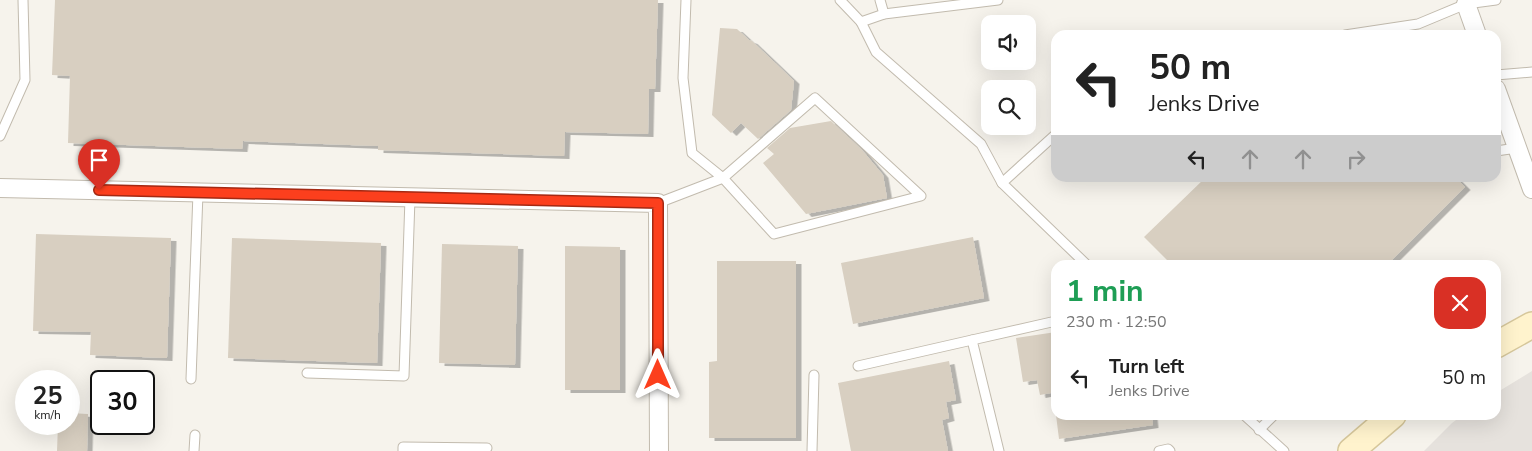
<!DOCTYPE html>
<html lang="en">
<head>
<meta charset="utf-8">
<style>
	:root { --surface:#fff; --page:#f2f2f2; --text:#222; --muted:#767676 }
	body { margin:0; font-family:"Nunito Sans",sans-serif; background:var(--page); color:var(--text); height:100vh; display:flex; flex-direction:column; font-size:19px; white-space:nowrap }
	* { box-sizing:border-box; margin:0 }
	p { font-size:16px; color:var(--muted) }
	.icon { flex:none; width:28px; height:28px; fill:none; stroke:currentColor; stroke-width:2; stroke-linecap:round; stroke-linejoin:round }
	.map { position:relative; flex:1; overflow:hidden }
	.sheet { position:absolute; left:1051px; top:260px; width:450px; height:160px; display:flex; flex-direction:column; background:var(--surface); border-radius:15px; box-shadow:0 5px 20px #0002 }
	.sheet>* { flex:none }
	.guide { position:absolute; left:1051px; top:30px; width:450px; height:152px; border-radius:15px; box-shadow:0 5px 20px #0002; background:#fff; color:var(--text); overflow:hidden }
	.tools { position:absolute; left:981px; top:15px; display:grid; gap:10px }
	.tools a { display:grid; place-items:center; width:55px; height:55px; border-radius:10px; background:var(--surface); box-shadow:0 5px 20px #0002; font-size:25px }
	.speed { position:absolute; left:15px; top:370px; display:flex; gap:10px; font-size:25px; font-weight:700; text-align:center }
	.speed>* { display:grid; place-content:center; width:65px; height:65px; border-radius:50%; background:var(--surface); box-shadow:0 5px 20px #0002; line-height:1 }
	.speed small { font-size:12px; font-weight:400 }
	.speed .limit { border:2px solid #111; border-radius:8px; background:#fff; color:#111 }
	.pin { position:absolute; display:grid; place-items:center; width:42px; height:42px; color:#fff; margin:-51px -21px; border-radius:50% 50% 50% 0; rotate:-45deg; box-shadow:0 0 5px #0007 }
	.pin .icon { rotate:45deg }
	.me { position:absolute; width:55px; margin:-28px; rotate:0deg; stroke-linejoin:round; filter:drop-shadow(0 0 4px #0008) }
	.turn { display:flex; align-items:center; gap:18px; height:105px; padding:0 15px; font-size:22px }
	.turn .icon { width:65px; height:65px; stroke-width:2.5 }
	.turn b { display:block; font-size:35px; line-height:42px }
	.lanes { display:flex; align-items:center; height:48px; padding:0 15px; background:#0003; justify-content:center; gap:25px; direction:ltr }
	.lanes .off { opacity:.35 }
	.round { display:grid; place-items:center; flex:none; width:52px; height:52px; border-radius:15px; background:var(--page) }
	.overview { display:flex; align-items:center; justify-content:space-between; height:85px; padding:0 15px }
	h1 { font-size:30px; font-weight:700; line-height:38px; color:#1e9e55 }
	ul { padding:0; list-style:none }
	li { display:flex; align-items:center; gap:15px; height:65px; padding:0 15px }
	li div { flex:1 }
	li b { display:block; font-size:19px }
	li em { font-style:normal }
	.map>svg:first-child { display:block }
	.industrial { fill:#e6e2dd }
	.building { fill:#d8cfc1; filter:url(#shadow) }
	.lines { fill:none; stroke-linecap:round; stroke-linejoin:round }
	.service-casing { stroke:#c2bbae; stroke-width:11 }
	.minor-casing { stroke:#c2bbae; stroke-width:20 }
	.secondary-casing { stroke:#d6c79b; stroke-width:28 }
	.service { stroke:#fff; stroke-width:9 }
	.minor { stroke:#fff; stroke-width:18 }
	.secondary { stroke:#fff3cd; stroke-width:25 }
	.route-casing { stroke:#a42913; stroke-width:12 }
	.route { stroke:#fc3f1d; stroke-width:9 }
</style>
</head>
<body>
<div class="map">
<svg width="1532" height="451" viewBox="0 0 1532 451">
	<defs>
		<filter id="shadow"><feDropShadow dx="5.5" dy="3" stdDeviation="0" flood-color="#0004"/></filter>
	</defs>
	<rect width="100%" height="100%" fill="#f6f3ec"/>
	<polygon class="industrial" points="1532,371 1532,451 1424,451 1452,423 1463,415 1496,415 1496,393"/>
	<g class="building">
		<polygon points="55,0 658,0 655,89 649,89 648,134 565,132 564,156 378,150 378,146 243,141 242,149 68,143 70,76 52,75"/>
		<polygon points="720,28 737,29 749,40 752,41 794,81 791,110 758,139 741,123 731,133 712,115"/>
		<polygon points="831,121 862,150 883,175 887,198 806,214 763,163 774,154 767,148 790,128"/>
		<polygon points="1205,178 1456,178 1465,187 1387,265 1172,265 1144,237"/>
		<polygon points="36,234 171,238 167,358 90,355 91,332 33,331"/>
		<polygon points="973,237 984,298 853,324 841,263"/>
		<polygon points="232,238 381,243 377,363 228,358"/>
		<polygon points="442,244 518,246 515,365 439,363"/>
		<polygon points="565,246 620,247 620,390 565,390"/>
		<polygon points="717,261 796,261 796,438 709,438 709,362 717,361"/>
		<polygon points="1056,332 1056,392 1040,395 1037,380 1023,382 1016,338"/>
		<polygon points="949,361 956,400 946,402 949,418 942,420 948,451 851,451 838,383"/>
		<polygon points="69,413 88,414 87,451 57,451 58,424 69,424"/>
		<polygon points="1056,415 1152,415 1153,425 1059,439"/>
	</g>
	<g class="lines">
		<defs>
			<g id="service">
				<polyline points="840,0 861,22 884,14 998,0"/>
				<polyline points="880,0 884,14"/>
				<polyline points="861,22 876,52 981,144 1002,183"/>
				<polyline points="1345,35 1418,24 1466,4 1496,0"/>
				<polyline points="1496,75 1532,72"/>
				<polyline points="1056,134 1002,183 1087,265"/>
				<polyline points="0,136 25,80 23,0"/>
				<polyline points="1496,151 1517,148"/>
				<polyline points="658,203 723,178 774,234 921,196 815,98 723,178 692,153 683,78 686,0"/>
				<polyline points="858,366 972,340"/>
				<polyline points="307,373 404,376 410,198"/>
				<polyline points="191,379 198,193"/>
				<polyline points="1244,415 1284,451"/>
				<polyline points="1259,430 1274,415"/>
				<polyline points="194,451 195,435"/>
				<polyline points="403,451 403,447 487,448"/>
				<polyline points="812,451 814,375"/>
				<polyline points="999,451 972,340 1056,321"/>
				<polyline points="1159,451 1168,449 1170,451"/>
			</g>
			<g id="minor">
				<polyline points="1466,4 1477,35"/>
				<polyline points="1496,89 1532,189"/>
				<polyline points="0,188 658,203 659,451"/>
			</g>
			<g id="secondary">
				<polyline points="1496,345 1532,325"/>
				<polyline points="1351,451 1393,415"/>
			</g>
		</defs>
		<use href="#service" class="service-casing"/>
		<use href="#minor" class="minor-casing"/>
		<use href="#secondary" class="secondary-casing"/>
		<use href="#service" class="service"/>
		<use href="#minor" class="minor"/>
		<use href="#secondary" class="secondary"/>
	</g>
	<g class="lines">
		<defs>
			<polyline id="route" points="99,190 658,203 658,375"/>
		</defs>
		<use href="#route" class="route-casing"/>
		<use href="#route" class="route"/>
	</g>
</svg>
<div class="tools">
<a><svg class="icon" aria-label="sound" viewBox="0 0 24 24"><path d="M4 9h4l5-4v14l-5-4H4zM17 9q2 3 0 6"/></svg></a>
<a><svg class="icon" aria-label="search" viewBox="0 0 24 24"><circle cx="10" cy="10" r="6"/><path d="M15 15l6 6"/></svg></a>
</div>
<div class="speed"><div>25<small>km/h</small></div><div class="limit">30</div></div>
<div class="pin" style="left:99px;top:190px;background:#d93025"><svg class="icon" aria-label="arrive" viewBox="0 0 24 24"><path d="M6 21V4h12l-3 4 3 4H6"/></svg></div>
<svg class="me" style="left:658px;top:375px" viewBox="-20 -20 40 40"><path d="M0-17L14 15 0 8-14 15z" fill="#fc3f1d" stroke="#fff" stroke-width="4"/></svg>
<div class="guide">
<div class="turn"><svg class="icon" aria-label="left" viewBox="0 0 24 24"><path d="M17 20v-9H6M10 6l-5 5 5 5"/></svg><div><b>50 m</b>Jenks Drive</div></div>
<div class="lanes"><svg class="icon" aria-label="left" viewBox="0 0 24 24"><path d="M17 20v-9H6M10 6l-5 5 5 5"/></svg><svg class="icon off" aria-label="ahead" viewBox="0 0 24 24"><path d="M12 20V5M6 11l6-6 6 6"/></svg><svg class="icon off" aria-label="ahead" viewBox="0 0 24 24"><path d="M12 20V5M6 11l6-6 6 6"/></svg><svg class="icon off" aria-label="right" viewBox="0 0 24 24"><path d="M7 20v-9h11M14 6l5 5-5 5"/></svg></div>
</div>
<section class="sheet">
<div class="overview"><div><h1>1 min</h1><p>230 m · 12:50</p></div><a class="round" style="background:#d93025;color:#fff"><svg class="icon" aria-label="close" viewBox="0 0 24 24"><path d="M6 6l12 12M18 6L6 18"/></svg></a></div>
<ul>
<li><svg class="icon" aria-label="left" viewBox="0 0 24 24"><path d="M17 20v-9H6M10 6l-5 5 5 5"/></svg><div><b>Turn left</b><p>Jenks Drive</p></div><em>50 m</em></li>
</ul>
</section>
</div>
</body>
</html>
